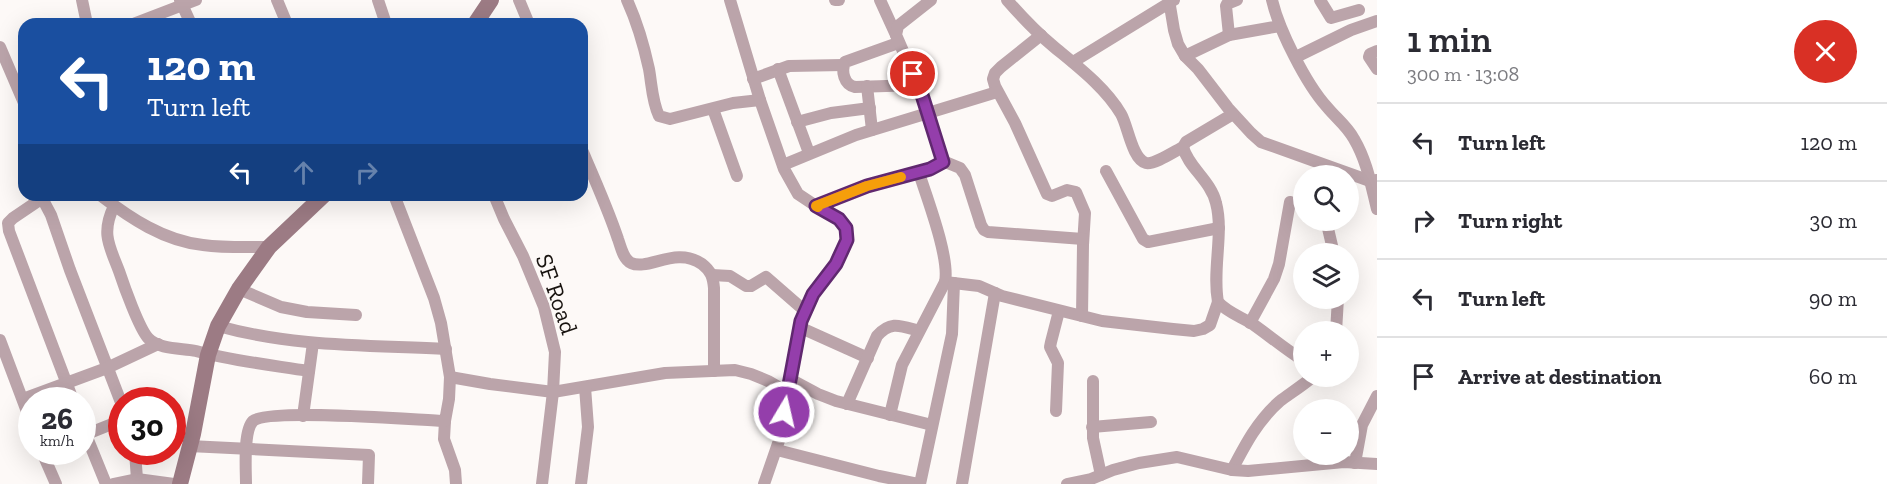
<!DOCTYPE html>
<html lang="en">
<head>
<meta charset="utf-8">
<style>
	:root { --surface:#fff; --page:#f2f2f3; --text:#2b2b33; --muted:#7c7c81; --line:#e1e1e2 }
	body { margin:0; font-family:"Zilla Slab",serif; background:var(--page); color:var(--text); height:100vh; display:flex; flex-direction:column; font-size:22px; white-space:nowrap }
	* { box-sizing:border-box; margin:0 }
	p { font-size:20px; color:var(--muted) }
	.icon { flex:none; width:33px; height:33px; fill:none; stroke:currentColor; stroke-width:2; stroke-linecap:round; stroke-linejoin:round }
	.map { position:relative; flex:1; overflow:hidden }
	.sheet { display:flex; flex-direction:column; background:var(--surface); width:510px }
	.sheet>* { flex:none }
	.top-card { position:absolute; left:18px; top:18px; width:570px; height:183px; border-radius:18px; box-shadow:0 6px 24px #0002; background:#1a4fa0; color:#fff; overflow:hidden }
	.buttons { position:absolute; left:1293px; top:165px; display:grid; gap:12px }
	.buttons a { display:grid; place-items:center; width:66px; height:66px; border-radius:50%; background:var(--surface); box-shadow:0 6px 24px #0002; font-size:30px }
	.speed { position:absolute; left:18px; top:387px; display:flex; gap:12px; font-size:30px; font-weight:700; text-align:center }
	.speed>* { display:grid; place-content:center; width:78px; height:78px; border-radius:50%; background:var(--surface); box-shadow:0 6px 24px #0002; line-height:1 }
	.speed small { font-size:15px; font-weight:400 }
	.speed .limit { border:9px solid #d22; background:#fff; color:#111 }
	.pin { position:absolute; display:grid; place-items:center; width:51px; height:51px; color:#fff; margin:-26px; border:3px solid #fff; border-radius:50%; box-shadow:0 2px 6px #0007 }
	.me { position:absolute; width:66px; margin:-33px; rotate:9deg; stroke-linejoin:round; filter:drop-shadow(0 0 4px #0008) }
	.turn { display:flex; align-items:center; gap:21px; height:126px; padding:0 30px; font-size:27px }
	.turn .icon { width:78px; height:78px; stroke-width:2.5 }
	.turn b { display:block; font-size:42px; line-height:51px }
	.lanes { display:flex; align-items:center; height:57px; padding:0 30px; background:#0003; justify-content:center; gap:30px; direction:ltr }
	.lanes .off { opacity:.35 }
	.round { display:grid; place-items:center; flex:none; width:63px; height:63px; border-radius:32px; background:var(--page) }
	.overview { display:flex; align-items:center; justify-content:space-between; height:102px; padding:0 30px }
	h1 { font-size:36px; font-weight:600; line-height:45px }
	ul { padding:0; list-style:none }
	li { display:flex; align-items:center; gap:18px; height:78px; padding:0 30px; border-top:2px solid var(--line) }
	li div { flex:1 }
	li b { display:block; font-size:22px }
	li em { font-style:normal }
	main { display:flex; flex:1; min-height:0 }
	.map>svg:first-child { display:block }
	.lines { fill:none; stroke-linecap:round; stroke-linejoin:round }
	.street { stroke:#bba4aa; stroke-width:12 }
	.secondary { stroke:#9c7b84; stroke-width:16 }
	.route-casing { stroke:#60286f; stroke-width:15 }
	.route { stroke:#943eab; stroke-width:10 }
	.slow { stroke:#f59e0b; stroke-width:10 }
	.labels { text-anchor:middle; dominant-baseline:central; stroke-width:4.5; stroke-linejoin:round; paint-order:stroke }
	.street-label { font-size:24px; fill:#191410; stroke:#fdf9f7 }
</style>
</head>
<body>
<main>
<div class="map">
<svg width="1377" height="484" viewBox="0 0 1377 484">
	<rect width="100%" height="100%" fill="#fdf9f7"/>
	<g class="lines">
		<g class="street">
			<polyline points="82,0 87,24"/>
			<polyline points="180,0 191,24"/>
			<polyline points="277,0 287,24"/>
			<polyline points="378,0 386,24"/>
			<polyline points="519,0 529,24"/>
			<path d="M627,0C637,22 644,46 649,69C652,86 652,101 659,116L670,119L733,103L760,100"/>
			<polyline points="730,0 760,100 784,169 798,194 816,206 839,219 846,228 847,241 836,264 813,294 801,321 782,432 764,484"/>
			<polyline points="835,0 839,0"/>
			<polyline points="880,0 896,35"/>
			<path d="M1007,0C1021,16 1036,32 1053,46C1077,66 1105,87 1121,114C1128,126 1132,159 1146,163C1154,165 1175,151 1183,147"/>
			<polyline points="1169,0 1174,30 1178,44 1185,56 1198,69 1228,108 1251,133 1261,142 1370,181 1377,180"/>
			<path d="M1272,0C1279,30 1306,84 1327,107C1336,118 1347,126 1354,139C1367,161 1371,185 1377,209"/>
			<polyline points="1320,0 1331,18 1359,10"/>
			<polyline points="133,24 196,0"/>
			<polyline points="1041,35 1001,67 995,73 993,79 995,86 1015,123 1047,194 1052,196 1067,190 1076,192 1085,213 1083,245 1082,316"/>
			<polyline points="1229,35 1226,6 1227,4 1237,0"/>
			<path d="M898,43L845,62C841,71 844,85 855,87L918,85"/>
			<polyline points="0,47 24,103"/>
			<polyline points="1377,51 1370,54 1369,57 1377,69"/>
			<polyline points="1185,56 1229,35 1280,26"/>
			<polyline points="1296,57 1351,30 1377,21"/>
			<polyline points="1073,62 1174,0"/>
			<polyline points="778,69 809,153"/>
			<polyline points="753,79 789,66 843,65"/>
			<polyline points="867,86 872,130"/>
			<polyline points="713,109 737,176"/>
			<path d="M1233,114L1186,142L1183,147C1188,167 1211,181 1216,203C1224,233 1212,270 1218,302C1228,313 1242,317 1254,325C1271,337 1286,350 1304,361"/>
			<polyline points="797,122 831,113 870,108"/>
			<path d="M582,150C595,180 608,209 618,239C621,247 623,259 631,263C648,271 676,246 702,264C711,271 713,277 714,288V371"/>
			<polyline points="943,161 960,168 965,175 981,225 984,230 988,232 1083,239"/>
			<polyline points="783,165 856,135 997,92"/>
			<polyline points="1106,171 1143,239 1148,242 1219,228"/>
			<polyline points="47,195 13,218 8,223 9,231 73,400"/>
			<path d="M100,195C130,218 164,241 203,245C225,248 247,247 269,247"/>
			<polyline points="494,195 504,219 523,256 544,307 555,352 553,392 542,484"/>
			<polyline points="42,198 51,215 70,270 122,405"/>
			<path d="M114,206C101,233 109,245 119,271C124,286 139,328 148,338C159,350 182,348 196,351C233,361 271,365 309,371"/>
			<polyline points="816,206 867,186 930,169 943,161 922,95 896,35 898,26 931,0"/>
			<polyline points="1326,220 1334,254"/>
			<polyline points="712,275 730,276 746,286 751,286 766,277 805,311"/>
			<polyline points="945,282 979,286 1002,296 1102,321 1173,329 1194,331 1203,329 1210,325 1218,302"/>
			<polyline points="239,289 281,307 307,312 356,315"/>
			<polyline points="1250,323 1274,279 1279,264 1290,202"/>
			<path d="M218,326C293,347 369,345 446,349"/>
			<polyline points="799,327 868,358"/>
			<polyline points="1336,332 1338,298"/>
			<polyline points="0,340 32,425"/>
			<polyline points="450,377 490,384 553,392 665,373 735,370 751,374 768,381 787,392"/>
			<polyline points="790,379 818,394 836,401 932,425"/>
			<polyline points="1093,381 1093,438 1101,475"/>
			<polyline points="23,399 107,368 158,344"/>
			<path d="M847,404L877,336C891,320 901,326 919,331"/>
			<polyline points="1056,411 1058,363 1050,347 1051,342 1059,311"/>
			<path d="M890,415L902,365L945,282C950,258 927,198 919,173"/>
			<polyline points="303,416 313,343"/>
			<polyline points="445,421 444,439 455,470 456,484"/>
			<polyline points="82,425 106,484"/>
			<polyline points="1092,427 1151,422"/>
			<polyline points="82,436 122,420"/>
			<polyline points="189,446 369,455 368,484"/>
			<polyline points="777,450 879,476 918,484"/>
			<polyline points="42,452 56,484"/>
			<polyline points="135,452 137,479"/>
			<polyline points="1355,463 1362,425 1377,396"/>
			<path d="M1232,470C1245,445 1258,420 1280,401C1291,393 1303,385 1314,376"/>
			<polyline points="113,484 137,479 174,484"/>
			<path d="M246,484C246,470 243,431 253,421C268,408 416,420 445,421L449,399L450,377L441,323L434,298L394,195"/>
			<polyline points="581,484 588,427 585,387"/>
			<polyline points="920,484 952,334 954,283"/>
			<polyline points="962,484 995,293"/>
			<polyline points="1067,484 1091,479 1113,470 1139,463 1177,457 1232,470 1248,471 1344,462 1377,464"/>
		</g>
		<g class="secondary">
			<polyline points="475,24 491,0"/>
			<polyline points="180,484 193,434 208,355 218,326 239,289 269,247 324,195"/>
		</g>
	</g>
	<g class="lines">
		<defs>
			<polyline id="route" points="784,412 801,321 813,294 836,264 847,240 846,228 839,219 816,206 867,186 930,169 943,162 922,95 913,74"/>
		</defs>
		<use href="#route" class="route-casing"/>
		<use href="#route" class="route"/>
		<polyline class="slow" points="818,207 816,206 867,186 901,177"/>
	</g>
	<g class="labels">
		<g class="street-label">
			<text transform="translate(557 294) rotate(71)">SF Road</text>
		</g>
	</g>
</svg>
<div class="buttons">
<a><svg class="icon" aria-label="search" viewBox="0 0 24 24"><circle cx="10" cy="10" r="6"/><path d="M15 15l6 6"/></svg></a>
<a><svg class="icon" aria-label="layers" viewBox="0 0 24 24"><path d="M12 4l9 5-9 5-9-5zM3 14l9 5 9-5"/></svg></a>
<a>+</a>
<a>−</a>
</div>
<div class="speed"><div>26<small>km/h</small></div><div class="limit">30</div></div>
<div class="pin" style="left:913px;top:74px;background:#d93025"><svg class="icon" aria-label="arrive" viewBox="0 0 24 24"><path d="M6 21V4h12l-3 4 3 4H6"/></svg></div>
<svg class="me" style="left:784px;top:412px" viewBox="-20 -20 40 40"><circle r="17" fill="#943eab" stroke="#fff" stroke-width="3"/><path d="M0-11L8 9 0 5-8 9z" fill="#fff"/></svg>
<div class="top-card">
<div class="turn"><svg class="icon" aria-label="left" viewBox="0 0 24 24"><path d="M17 20v-9H6M10 6l-5 5 5 5"/></svg><div><b>120 m</b>Turn left</div></div>
<div class="lanes"><svg class="icon" aria-label="left" viewBox="0 0 24 24"><path d="M17 20v-9H6M10 6l-5 5 5 5"/></svg><svg class="icon off" aria-label="ahead" viewBox="0 0 24 24"><path d="M12 20V5M6 11l6-6 6 6"/></svg><svg class="icon off" aria-label="right" viewBox="0 0 24 24"><path d="M7 20v-9h11M14 6l5 5-5 5"/></svg></div>
</div>
</div>
<section class="sheet">
<div class="overview"><div><h1>1 min</h1><p>300 m · 13:08</p></div><a class="round" style="background:#d93025;color:#fff"><svg class="icon" aria-label="close" viewBox="0 0 24 24"><path d="M6 6l12 12M18 6L6 18"/></svg></a></div>
<ul>
<li><svg class="icon" aria-label="left" viewBox="0 0 24 24"><path d="M17 20v-9H6M10 6l-5 5 5 5"/></svg><div><b>Turn left</b></div><em>120 m</em></li>
<li><svg class="icon" aria-label="right" viewBox="0 0 24 24"><path d="M7 20v-9h11M14 6l5 5-5 5"/></svg><div><b>Turn right</b></div><em>30 m</em></li>
<li><svg class="icon" aria-label="left" viewBox="0 0 24 24"><path d="M17 20v-9H6M10 6l-5 5 5 5"/></svg><div><b>Turn left</b></div><em>90 m</em></li>
<li><svg class="icon" aria-label="arrive" viewBox="0 0 24 24"><path d="M6 21V4h12l-3 4 3 4H6"/></svg><div><b>Arrive at destination</b></div><em>60 m</em></li>
</ul>
</section>
</main>
</body>
</html>
